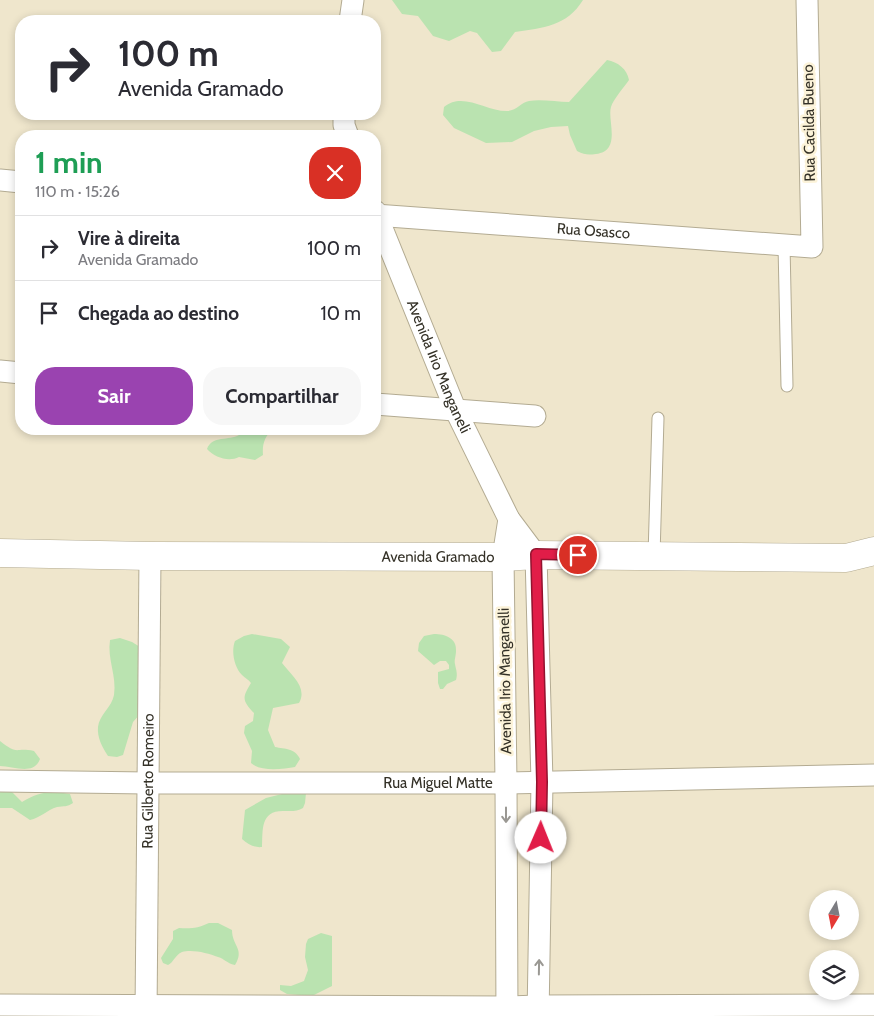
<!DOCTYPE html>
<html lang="pt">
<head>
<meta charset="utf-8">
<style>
	:root { --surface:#fff; --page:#f7f7f7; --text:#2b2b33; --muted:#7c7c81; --line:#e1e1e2; --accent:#9a43b0 }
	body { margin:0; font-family:Cabin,sans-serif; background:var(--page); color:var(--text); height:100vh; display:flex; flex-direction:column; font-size:19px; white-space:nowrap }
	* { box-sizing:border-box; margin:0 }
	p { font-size:16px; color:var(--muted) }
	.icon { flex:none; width:28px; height:28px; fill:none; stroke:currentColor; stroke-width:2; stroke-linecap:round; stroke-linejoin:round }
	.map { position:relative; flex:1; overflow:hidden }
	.drawer { position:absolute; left:15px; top:130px; width:366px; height:305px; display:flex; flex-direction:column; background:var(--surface); border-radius:20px; box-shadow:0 2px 8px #0003 }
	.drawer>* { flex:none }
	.hud { position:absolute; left:15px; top:15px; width:366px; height:105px; border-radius:20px; box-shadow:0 2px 8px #0003; background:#fff; color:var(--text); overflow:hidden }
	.needle { width:32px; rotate:190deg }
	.fabs { position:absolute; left:809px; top:890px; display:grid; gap:10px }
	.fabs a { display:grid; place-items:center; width:50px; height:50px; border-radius:50%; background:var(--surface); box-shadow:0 2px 8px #0003; font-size:25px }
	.pin { position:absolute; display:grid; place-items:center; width:42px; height:42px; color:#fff; margin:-21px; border:2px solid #fff; border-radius:50%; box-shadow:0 1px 5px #0007 }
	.me { position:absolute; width:55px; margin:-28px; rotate:1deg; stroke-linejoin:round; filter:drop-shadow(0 0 4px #0008) }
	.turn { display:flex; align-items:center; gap:18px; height:105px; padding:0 20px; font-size:22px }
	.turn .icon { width:65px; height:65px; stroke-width:2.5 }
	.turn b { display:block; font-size:35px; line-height:42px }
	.round { display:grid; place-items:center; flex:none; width:52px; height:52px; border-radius:20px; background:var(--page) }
	.overview { display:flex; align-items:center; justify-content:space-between; height:85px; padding:0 20px }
	h1 { font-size:30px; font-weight:800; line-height:38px; color:#1e9e55 }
	.primary-button { display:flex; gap:10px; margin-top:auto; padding:10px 20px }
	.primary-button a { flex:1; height:58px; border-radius:20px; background:var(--accent); color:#fff; font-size:20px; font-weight:800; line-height:58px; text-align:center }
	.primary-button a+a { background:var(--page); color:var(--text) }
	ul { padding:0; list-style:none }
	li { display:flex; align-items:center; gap:15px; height:65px; padding:0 20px; border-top:1px solid var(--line) }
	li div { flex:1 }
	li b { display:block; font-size:19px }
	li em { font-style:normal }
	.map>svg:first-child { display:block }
	.green { fill:#bae3b0 }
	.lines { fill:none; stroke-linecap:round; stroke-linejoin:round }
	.lane-casing { stroke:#b3ab92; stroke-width:13 }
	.street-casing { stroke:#b3ab92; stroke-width:23 }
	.secondary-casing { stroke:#b3ab92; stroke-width:29 }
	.lane { stroke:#fff; stroke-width:11 }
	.street { stroke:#fff; stroke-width:21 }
	.secondary { stroke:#fff; stroke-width:28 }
	.oneway { stroke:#9a9893 }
	.route-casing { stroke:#92132f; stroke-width:12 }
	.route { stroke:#e11d48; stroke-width:9 }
	.labels { text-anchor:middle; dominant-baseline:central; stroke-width:5; stroke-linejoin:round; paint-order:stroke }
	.street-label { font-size:15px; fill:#343127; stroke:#fcf3d9 }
</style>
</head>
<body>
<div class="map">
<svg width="874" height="1016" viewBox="0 0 874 1016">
	<rect width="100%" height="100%" fill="#efe6cc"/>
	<g class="green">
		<path d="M392,0H583C567,26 543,28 515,32L501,51L492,52L477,33L470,31L449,41L433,36L418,16L402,14Z"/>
		<path d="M607,60C618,62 627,69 629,80C624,87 613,100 611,107C607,120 622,151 596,154C588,155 585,155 577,151L570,135L568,126L551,127L534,131L512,142L486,143L454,128L443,115L444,107C463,91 487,112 508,111C517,110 522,102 529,101C541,99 557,102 569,102Z"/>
		<path d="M245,429H274C265,435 262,444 263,455L255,460L239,457C229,462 215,458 207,449C212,435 229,441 239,435C241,433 243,431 245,429Z"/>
		<path d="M252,634L281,639L290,647L282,663C291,675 308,687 299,703L273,708L268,730L275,747C285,749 295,748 300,759L295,767C283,769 261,772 251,763L252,751L244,733L245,726L253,721L254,713C242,700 242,698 251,683C248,679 245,678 242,675C234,667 231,651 235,641L244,636Z"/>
		<path d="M434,634C445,634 457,638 456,651C456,656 454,660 455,664C456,670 458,674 456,680L447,684L443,689H440L438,683V672L449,669V665L446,661H440L434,665L418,651L419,643L424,636Z"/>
		<path d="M120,638L132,642L140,647L141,713L133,722L123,755L117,757L108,756C102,747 97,737 98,727C99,715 112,707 114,695C117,676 107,659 110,640Z"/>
		<path d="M0,741C19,756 14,747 34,751L40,759C34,776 13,766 0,766Z"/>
		<path d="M0,788H8L22,802C40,791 50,791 70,794L73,803C67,807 64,806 57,807C47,810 40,818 30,820L12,808H0Z"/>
		<path d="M286,793H306L305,803L303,808C297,812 290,811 283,811C260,811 263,830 262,847C254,848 248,844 242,839L245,810L266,798Z"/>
		<path d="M209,923H218L232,930C232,946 245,949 235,965C226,963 225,959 218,957C208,953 192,949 182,952C175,955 174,962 168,965L163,963L161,958L173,939V931L179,928C191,929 198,928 209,923Z"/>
		<polygon points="321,933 332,936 332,986 312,996 287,994 280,990 280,985 291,986 304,981 308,970 305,957 306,944 308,939"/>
	</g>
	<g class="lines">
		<defs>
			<g id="lane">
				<polyline points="784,245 787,386"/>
				<polyline points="654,556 658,418"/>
			</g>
			<g id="street">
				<polyline points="350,21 353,0"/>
				<polyline points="344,114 344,125 348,136"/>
				<polyline points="0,180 21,182"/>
				<path id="s1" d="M375,211L456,411L509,519L536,555L542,782L538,1016"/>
				<path id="s2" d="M375,215L812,247L807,0"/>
				<polyline points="0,371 21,373"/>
				<polyline points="375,404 535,416"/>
				<path id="s3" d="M0,781L147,783H506L874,775"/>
				<polyline points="0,1005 507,1007 538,1006 874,1005"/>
				<path id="s4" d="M146,1016L150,556"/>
				<polyline points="507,1016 506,783 503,557 509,519"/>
			</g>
			<g id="secondary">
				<path id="s5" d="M0,553L150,556L503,557L536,555L846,558L874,551"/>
			</g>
		</defs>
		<use href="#lane" class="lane-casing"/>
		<use href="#street" class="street-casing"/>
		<use href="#secondary" class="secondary-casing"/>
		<use href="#lane" class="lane"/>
		<use href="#street" class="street"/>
		<use href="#secondary" class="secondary"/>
	</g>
	<defs><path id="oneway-shaft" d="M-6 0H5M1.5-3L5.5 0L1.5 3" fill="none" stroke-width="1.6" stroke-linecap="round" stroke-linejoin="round" transform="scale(1.25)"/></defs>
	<g class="oneway">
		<use href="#oneway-shaft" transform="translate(506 815) rotate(90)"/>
		<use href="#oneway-shaft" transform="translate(539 967) rotate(-89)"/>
	</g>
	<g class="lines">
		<defs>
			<polyline id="route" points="541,838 542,782 536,554 578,555"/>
		</defs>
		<use href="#route" class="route-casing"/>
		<use href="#route" class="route"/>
	</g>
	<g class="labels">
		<g class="street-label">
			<text transform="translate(809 123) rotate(-91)">Rua Cacilda Bueno</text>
			<text stroke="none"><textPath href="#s2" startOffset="219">Rua Osasco</textPath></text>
			<text stroke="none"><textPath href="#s1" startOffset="168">Avenida Irio Manganeli</textPath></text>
			<text stroke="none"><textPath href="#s5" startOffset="438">Avenida Gramado</textPath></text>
			<text transform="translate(505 681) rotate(-91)">Avenida Irio Manganelli</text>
			<text stroke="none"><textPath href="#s4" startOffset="235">Rua Gilberto Romeiro</textPath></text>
			<text stroke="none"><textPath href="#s3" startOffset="438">Rua Miguel Matte</textPath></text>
		</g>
	</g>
</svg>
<div class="fabs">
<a><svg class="needle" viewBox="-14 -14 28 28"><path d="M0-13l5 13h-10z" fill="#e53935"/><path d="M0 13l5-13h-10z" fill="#7c7c81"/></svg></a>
<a><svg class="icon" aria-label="layers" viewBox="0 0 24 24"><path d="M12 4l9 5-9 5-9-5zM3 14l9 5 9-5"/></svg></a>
</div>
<div class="pin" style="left:578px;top:555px;background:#d93025"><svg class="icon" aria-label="arrive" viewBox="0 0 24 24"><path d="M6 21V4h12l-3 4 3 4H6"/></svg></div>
<svg class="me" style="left:541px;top:838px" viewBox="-20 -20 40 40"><circle r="19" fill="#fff"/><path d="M0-13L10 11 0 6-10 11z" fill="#e11d48"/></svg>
<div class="hud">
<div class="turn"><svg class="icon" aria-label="right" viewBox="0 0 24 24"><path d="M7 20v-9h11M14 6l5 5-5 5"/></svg><div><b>100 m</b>Avenida Gramado</div></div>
</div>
<section class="drawer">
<div class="overview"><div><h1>1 min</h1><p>110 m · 15:26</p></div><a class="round" style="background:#d93025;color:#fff"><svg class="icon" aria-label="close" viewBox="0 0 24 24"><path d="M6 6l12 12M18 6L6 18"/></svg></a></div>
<ul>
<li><svg class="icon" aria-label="right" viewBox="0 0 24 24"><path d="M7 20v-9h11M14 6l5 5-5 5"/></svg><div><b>Vire à direita</b><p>Avenida Gramado</p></div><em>100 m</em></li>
<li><svg class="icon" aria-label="arrive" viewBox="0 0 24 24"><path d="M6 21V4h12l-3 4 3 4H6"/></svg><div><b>Chegada ao destino</b></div><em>10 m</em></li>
</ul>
<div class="primary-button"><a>Sair</a><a>Compartilhar</a></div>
</section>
</div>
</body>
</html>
